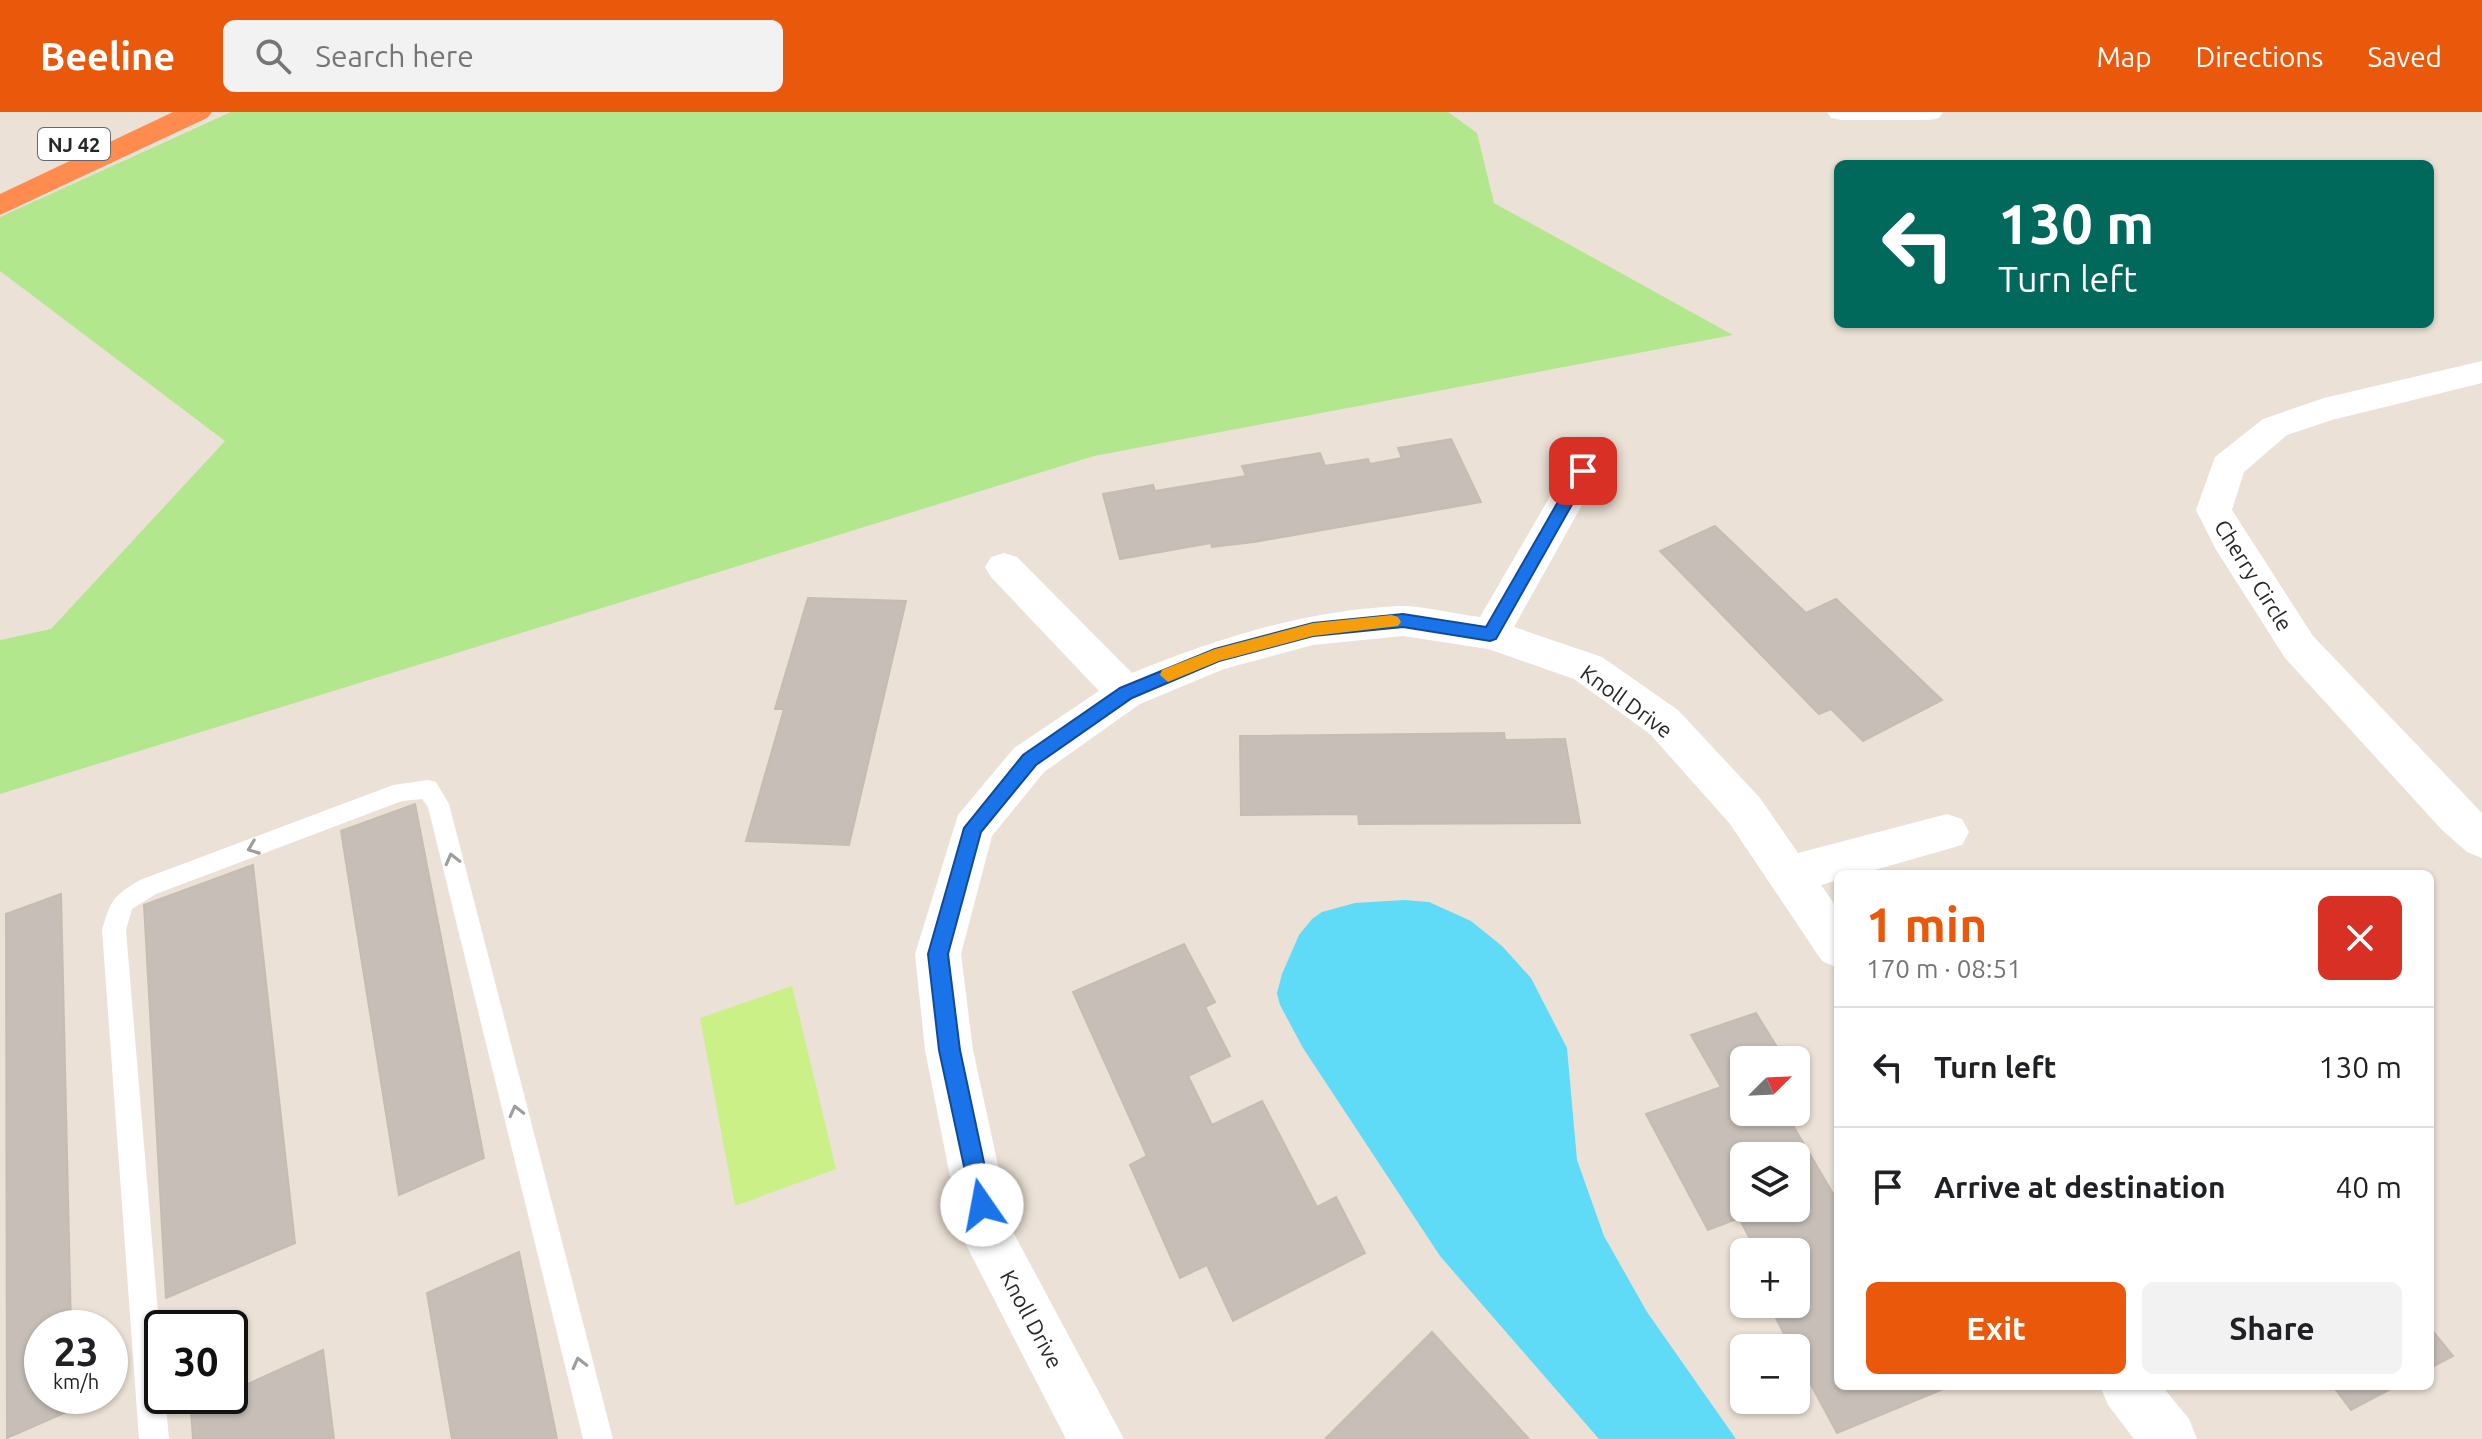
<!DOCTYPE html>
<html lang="en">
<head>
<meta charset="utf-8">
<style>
	:root { --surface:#fff; --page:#f2f2f2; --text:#202124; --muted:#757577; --line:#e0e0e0; --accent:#ea580c }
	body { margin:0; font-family:Ubuntu,sans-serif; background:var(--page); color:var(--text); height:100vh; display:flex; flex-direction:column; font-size:30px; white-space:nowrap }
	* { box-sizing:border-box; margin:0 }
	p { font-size:26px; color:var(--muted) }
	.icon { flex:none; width:44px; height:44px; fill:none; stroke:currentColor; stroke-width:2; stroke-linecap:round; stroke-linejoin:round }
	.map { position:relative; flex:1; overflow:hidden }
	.panel { position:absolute; left:1834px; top:758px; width:600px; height:520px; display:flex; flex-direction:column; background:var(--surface); border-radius:12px; box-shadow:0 2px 6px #0004 }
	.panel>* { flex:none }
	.hud { position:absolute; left:1834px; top:48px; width:600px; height:168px; border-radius:12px; box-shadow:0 2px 6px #0004; background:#00695c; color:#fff; overflow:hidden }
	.needle { width:52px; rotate:66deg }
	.tools { position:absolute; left:1730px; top:934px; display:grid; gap:16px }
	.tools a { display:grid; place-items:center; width:80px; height:80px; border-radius:12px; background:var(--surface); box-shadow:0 2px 6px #0004; font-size:40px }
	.speed { position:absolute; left:24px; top:1198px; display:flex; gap:16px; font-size:40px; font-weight:700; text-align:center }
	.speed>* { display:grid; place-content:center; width:104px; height:104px; border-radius:50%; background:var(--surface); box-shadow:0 2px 6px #0004; line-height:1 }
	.speed small { font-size:20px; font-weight:400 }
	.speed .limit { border:4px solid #111; border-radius:12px; background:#fff; color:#111 }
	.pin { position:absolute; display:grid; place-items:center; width:68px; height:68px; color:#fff; margin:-34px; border-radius:16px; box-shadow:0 4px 12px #0006 }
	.me { position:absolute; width:88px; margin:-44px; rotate:348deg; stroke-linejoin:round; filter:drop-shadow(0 0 6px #0008) }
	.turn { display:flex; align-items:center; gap:28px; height:168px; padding:0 32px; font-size:36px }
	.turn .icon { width:104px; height:104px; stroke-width:2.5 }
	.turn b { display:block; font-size:56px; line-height:68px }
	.round { display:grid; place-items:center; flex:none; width:84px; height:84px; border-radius:12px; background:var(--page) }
	.headline { display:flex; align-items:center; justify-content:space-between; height:136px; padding:0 32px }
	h1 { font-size:48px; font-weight:700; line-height:60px; color:var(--accent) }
	.primary-button { display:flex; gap:16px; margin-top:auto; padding:16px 32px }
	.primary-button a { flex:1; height:92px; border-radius:12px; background:var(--accent); color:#fff; font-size:32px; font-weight:700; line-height:92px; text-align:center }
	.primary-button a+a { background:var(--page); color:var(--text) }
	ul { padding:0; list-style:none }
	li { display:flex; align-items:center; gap:24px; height:120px; padding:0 32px; border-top:2px solid var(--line) }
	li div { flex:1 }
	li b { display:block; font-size:30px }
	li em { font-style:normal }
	header { display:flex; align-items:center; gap:48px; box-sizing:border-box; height:112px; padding:0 40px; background:var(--accent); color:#fff }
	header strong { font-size:38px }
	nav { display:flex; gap:44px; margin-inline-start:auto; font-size:28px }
	.search { width:560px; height:72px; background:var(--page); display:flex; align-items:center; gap:20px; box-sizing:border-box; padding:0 28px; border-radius:12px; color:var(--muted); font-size:30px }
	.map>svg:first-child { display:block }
	.green { fill:#b3e78e }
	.pitch { fill:#ccf088 }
	.water { fill:#5fdbf7 }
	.building { fill:#c6beb7; stroke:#c6bdb1; stroke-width:2; fill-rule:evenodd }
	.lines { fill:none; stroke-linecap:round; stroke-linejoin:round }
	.service { fill:#fff; fill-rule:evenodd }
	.minor { fill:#fff; fill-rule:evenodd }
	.motorway { fill:#ff8c4e; fill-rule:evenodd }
	.oneway { stroke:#9e9e9e }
	.route { fill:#1a73e8; stroke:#114b97; stroke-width:2 }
	.slow { fill:#f59e0b }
	.labels { text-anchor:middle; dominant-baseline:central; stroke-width:6; stroke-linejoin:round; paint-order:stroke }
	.shield { fill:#fff; stroke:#686868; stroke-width:2 }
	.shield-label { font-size:20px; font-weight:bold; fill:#272727 }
	.street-label { font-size:22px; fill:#272727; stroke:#fff }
</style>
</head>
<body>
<header>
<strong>Beeline</strong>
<div class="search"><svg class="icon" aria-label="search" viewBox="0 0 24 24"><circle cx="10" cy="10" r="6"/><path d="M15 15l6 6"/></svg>Search here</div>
<nav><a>Map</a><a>Directions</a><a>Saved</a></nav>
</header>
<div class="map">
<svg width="2482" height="1327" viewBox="0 0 2482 1327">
	<rect width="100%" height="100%" fill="#ebe1d6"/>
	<polygon class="green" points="231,0 1448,0 1477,21 1494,91 1733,223 1094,344 0,682 0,528 51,517 225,329 0,159 0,105"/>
	<polygon class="pitch" points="792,874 836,1057 735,1094 700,906"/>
	<polygon class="water" points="1404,788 1429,790 1471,809 1502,834 1531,866 1567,936 1577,1048 1604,1124 1647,1200 1736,1327 1599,1327 1440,1144 1303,936 1280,893 1277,881 1282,862 1299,823 1312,807 1322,800 1355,791"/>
	<g class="building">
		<polygon points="1451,327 1481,390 1254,430 1212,435 1211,431 1120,447 1103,382 1153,373 1155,379 1246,364 1242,354 1320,341 1325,354 1368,347 1370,352 1402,346 1398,336"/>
		<polygon points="1715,414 1806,501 1836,487 1942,588 1863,629 1831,597 1819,602 1660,439"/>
		<polygon points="808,486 906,489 849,733 746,729 784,597 775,597"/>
		<polygon points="1504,621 1505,628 1565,627 1580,711 1359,712 1358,702 1241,703 1240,624"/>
		<polygon points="415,692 484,1046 399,1083 341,719"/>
		<polygon points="253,753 295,1131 166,1186 144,793"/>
		<polygon points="61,782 71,1216 42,1216 42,1284 73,1284 73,1297 7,1326 6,802"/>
		<polygon points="1184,832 1215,890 1205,895 1230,944 1188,964 1212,1013 1262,989 1317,1095 1336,1085 1365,1141 1233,1209 1207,1153 1180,1166 1130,1053 1147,1044 1073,880"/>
		<path d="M1756,901L1785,948H1744V1000H1785L1838,1090V1274L1948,1275L1837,1321L1796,1245V1236H1791L1769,1192H1796V1140H1757L1739,1106L1708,1118L1646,1002L1721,975L1691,923ZM1744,1044H1796V1096H1744Z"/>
		<polygon points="519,1140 557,1327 452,1327 427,1181"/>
		<polygon points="2430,1216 2453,1244 2430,1256"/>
		<polygon points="1432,1220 1529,1327 1325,1327"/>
		<polygon points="323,1238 334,1327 193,1327 191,1298 222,1284 230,1284 230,1280"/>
		<polygon points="2333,1274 2396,1274 2351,1298"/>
	</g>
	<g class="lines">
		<path class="service" d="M428,668L436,670L449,692L613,1327H583L428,695L422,687L402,689L156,782L132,797L126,818L162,1248V1284H165L169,1327H139L102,818C111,788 113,784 140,768L393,673Z"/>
		<g class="minor">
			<polygon points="1827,0 1943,0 1939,6 1929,8 1841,8 1831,6"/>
			<polygon points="2482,249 2482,271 2332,308 2287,323 2244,360 2232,398 2313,524 2482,701 2482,746 2467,740 2442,718 2285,546 2215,436 2196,398 2215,345 2263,307 2324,286"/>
			<path d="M1583,346L1596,350L1601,359L1514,515L1602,545L1678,598L1760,686L1798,741L1947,702L1962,707L1969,720L1962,733L1861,762H1838V768L1821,773L1838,797V856L1822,849L1730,712L1650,622L1574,567L1488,537L1403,524L1313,533L1224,557L1140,592L1044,660L992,724L961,842L973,938L1012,1118L1124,1327H1066L962,1125L925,938L915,842L958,703L1014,636L1099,579L991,465L985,455L991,445L1004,441L1017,445L1132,561C1218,526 1306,498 1400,494C1426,494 1454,502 1480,505L1570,350Z"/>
			<polygon points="2100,1274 2162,1274 2189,1307 2197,1327 2134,1327 2108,1293"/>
		</g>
		<polygon class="motorway" points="173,0 212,0 207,6 0,103 0,82"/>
	</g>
	<defs><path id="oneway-chevron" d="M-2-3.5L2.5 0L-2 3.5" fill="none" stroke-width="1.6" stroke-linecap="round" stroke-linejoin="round" transform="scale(2)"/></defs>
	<g class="oneway">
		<use href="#oneway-chevron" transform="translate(253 736) rotate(159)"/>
		<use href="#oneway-chevron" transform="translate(452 747) rotate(-104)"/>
		<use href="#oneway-chevron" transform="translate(516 999) rotate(-104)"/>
		<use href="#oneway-chevron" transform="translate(579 1251) rotate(-104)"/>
	</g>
	<polygon class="route" points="1583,353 1591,359 1496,527 1490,529 1403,515 1313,524 1219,549 1132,586 1036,653 981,720 948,842 960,938 993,1093 990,1101 982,1104 974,1101 939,938 928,842 964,716 1023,643 1120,576 1215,537 1313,511 1403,502 1486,515 1578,355"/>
	<polygon class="slow" points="1392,503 1398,505 1401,510 1398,514 1313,524 1219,549 1168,570 1160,563 1162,558 1215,537 1313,511"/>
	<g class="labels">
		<rect class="shield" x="38" y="16" width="72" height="32" rx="6"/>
		<g class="shield-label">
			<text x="74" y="32">NJ 42</text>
		</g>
		<g class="street-label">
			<text transform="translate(2254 463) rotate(58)">Cherry Circle</text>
			<text transform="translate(1627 589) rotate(36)">Knoll Drive</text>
			<text transform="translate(1032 1207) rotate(62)">Knoll Drive</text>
		</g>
	</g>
</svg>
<div class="tools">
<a><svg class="needle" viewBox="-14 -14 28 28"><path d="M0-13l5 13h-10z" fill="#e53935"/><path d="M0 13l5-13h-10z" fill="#757577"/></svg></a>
<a><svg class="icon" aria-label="layers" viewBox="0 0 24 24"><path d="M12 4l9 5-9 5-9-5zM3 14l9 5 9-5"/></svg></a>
<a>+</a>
<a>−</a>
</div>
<div class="speed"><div>23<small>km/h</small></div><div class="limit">30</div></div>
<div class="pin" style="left:1583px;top:359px;background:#d93025"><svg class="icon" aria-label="arrive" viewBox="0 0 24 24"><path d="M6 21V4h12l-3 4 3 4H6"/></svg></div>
<svg class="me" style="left:982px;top:1093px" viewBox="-20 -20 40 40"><circle r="19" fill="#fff"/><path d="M0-13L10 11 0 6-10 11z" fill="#1a73e8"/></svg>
<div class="hud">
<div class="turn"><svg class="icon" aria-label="left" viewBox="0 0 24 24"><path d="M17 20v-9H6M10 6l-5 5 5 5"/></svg><div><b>130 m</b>Turn left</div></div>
</div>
<section class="panel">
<div class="headline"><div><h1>1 min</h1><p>170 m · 08:51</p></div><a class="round" style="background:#d93025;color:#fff"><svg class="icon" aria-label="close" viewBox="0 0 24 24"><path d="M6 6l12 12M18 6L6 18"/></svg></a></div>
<ul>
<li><svg class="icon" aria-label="left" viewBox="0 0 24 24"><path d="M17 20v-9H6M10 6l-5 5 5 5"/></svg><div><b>Turn left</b></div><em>130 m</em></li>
<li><svg class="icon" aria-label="arrive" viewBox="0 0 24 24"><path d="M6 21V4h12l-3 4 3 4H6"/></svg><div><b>Arrive at destination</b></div><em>40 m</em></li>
</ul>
<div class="primary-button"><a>Exit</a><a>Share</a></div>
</section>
</div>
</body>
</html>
